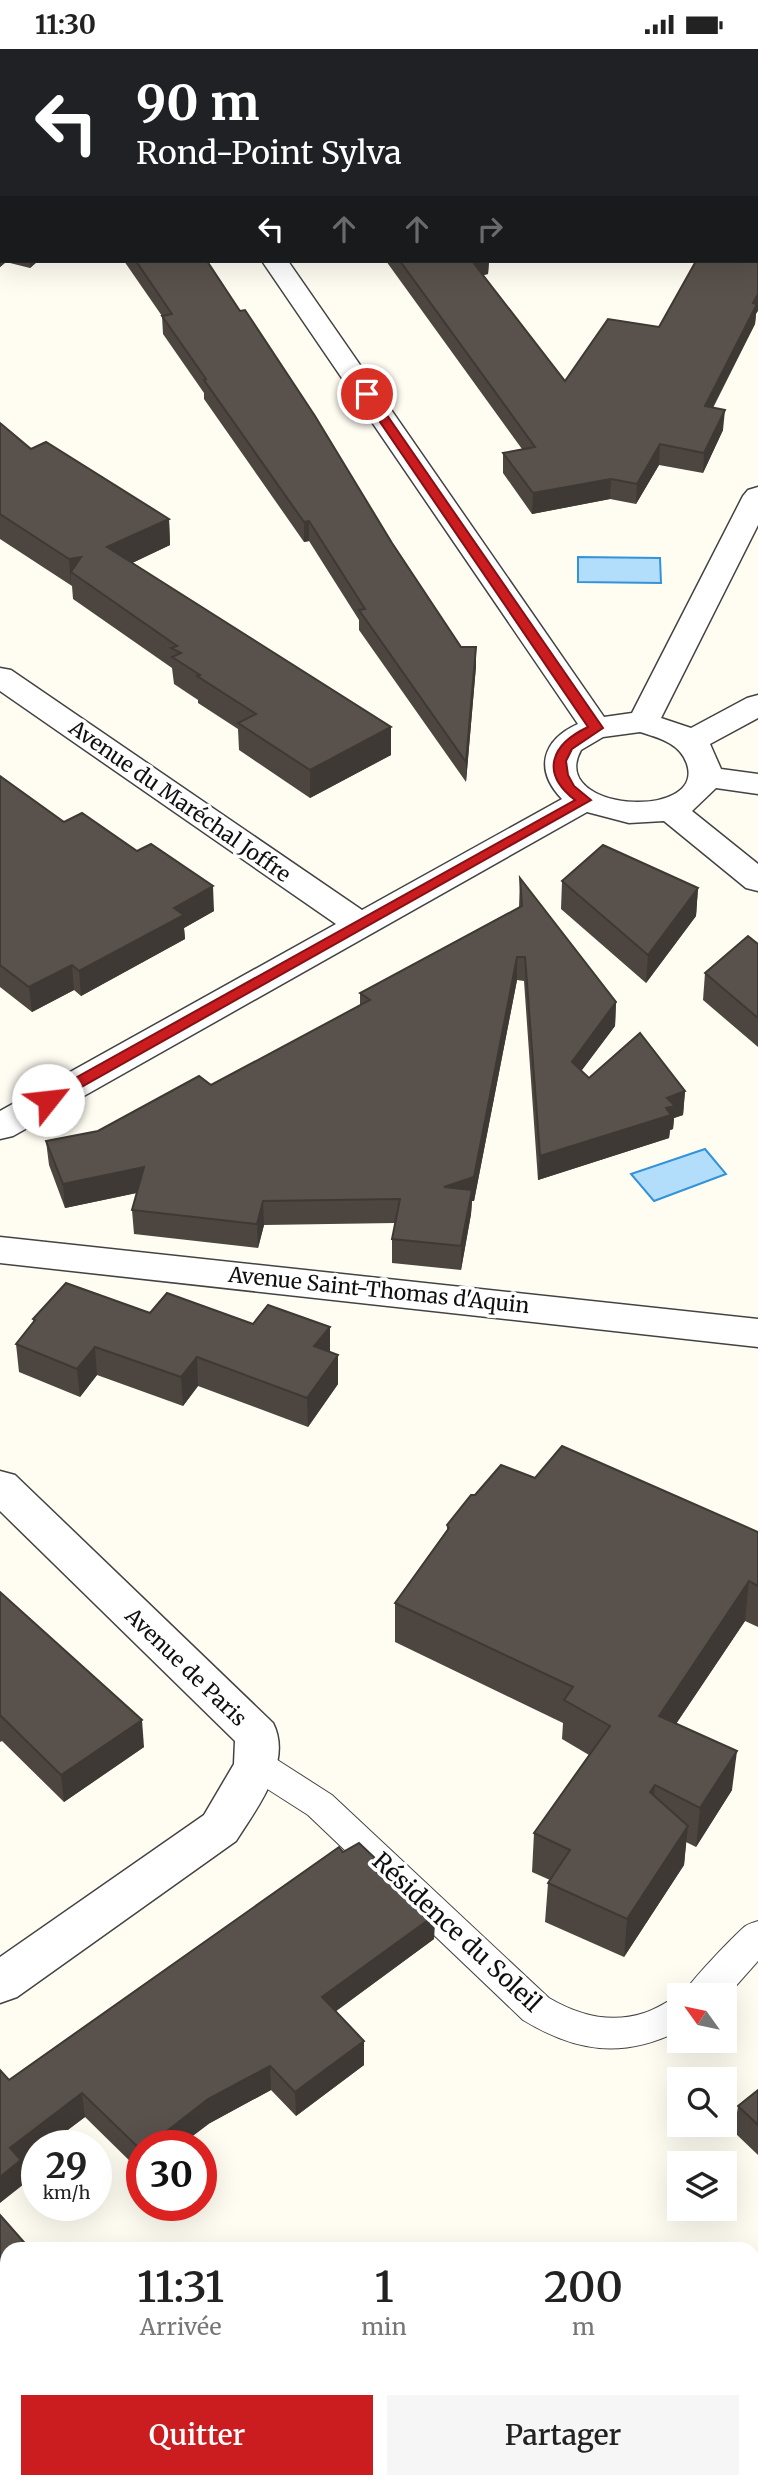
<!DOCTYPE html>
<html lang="fr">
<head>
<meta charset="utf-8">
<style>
	:root { --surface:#fff; --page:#f6f6f6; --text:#222; --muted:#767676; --accent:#cb1c20 }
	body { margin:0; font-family:Merriweather,serif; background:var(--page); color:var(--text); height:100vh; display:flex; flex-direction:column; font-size:26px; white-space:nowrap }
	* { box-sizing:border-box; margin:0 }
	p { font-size:23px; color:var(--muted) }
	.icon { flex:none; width:38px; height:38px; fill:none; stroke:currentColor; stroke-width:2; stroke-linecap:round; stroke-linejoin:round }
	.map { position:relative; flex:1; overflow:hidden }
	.sheet { position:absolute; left:0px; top:2193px; width:760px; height:247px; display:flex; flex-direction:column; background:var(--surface); border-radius:21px 21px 0 0; box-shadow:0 7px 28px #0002 }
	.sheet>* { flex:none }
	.guide { position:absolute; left:0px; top:0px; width:760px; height:214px; box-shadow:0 7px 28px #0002; background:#202124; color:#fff; overflow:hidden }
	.needle { width:46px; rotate:303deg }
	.controls { position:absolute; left:667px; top:1934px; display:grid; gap:14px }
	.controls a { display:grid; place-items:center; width:70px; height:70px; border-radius:0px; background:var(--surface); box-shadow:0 7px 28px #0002; font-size:35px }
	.speed { position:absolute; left:21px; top:2081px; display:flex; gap:14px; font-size:35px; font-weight:700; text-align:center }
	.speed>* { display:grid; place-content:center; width:91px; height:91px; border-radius:50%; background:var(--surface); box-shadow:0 7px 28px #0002; line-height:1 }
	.speed small { font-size:18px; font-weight:400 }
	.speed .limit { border:10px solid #d22; background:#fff; color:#111 }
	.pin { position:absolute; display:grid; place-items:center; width:60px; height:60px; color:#fff; margin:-30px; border:4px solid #fff; border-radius:50%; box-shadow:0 2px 7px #0007 }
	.me { position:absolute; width:77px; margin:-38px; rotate:61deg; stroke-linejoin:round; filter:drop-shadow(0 0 5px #0008) }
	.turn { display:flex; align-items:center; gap:24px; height:147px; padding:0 21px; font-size:32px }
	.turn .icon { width:91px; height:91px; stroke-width:2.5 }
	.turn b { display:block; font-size:49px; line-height:60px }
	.lanes { display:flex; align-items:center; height:66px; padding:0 21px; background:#0003; justify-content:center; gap:35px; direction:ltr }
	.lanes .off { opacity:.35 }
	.eta { display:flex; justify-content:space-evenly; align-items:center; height:119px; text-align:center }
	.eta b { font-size:42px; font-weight:600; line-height:49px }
	.cta { display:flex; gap:14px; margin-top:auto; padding:14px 21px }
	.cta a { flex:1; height:80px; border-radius:0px; background:var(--accent); color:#fff; font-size:28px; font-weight:600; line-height:80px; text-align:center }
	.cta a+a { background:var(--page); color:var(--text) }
	.status { display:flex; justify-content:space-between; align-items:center; height:49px; padding:0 35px; background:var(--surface); direction:ltr }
	.status svg { height:19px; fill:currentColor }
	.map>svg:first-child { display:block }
	.water { fill:#b2defb; stroke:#3493d8; stroke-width:2 }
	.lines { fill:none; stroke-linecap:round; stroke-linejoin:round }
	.lane-casing { stroke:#434343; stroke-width:2 }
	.street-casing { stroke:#434343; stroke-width:3 }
	.lane { fill:#fff; fill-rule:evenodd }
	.street { fill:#fff; fill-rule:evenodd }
	.wall { fill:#4d4640 }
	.shaded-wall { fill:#3e3934 }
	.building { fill:#59514b; stroke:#3e3934; stroke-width:2 }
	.route { fill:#cb1c20; stroke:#841215; stroke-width:2 }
	.labels { text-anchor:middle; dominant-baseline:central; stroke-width:7; stroke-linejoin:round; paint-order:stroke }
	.street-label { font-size:21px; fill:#101010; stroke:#fff }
	.near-street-label { font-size:24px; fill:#101010; stroke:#fff }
</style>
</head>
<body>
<div class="status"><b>11:30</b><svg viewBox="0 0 49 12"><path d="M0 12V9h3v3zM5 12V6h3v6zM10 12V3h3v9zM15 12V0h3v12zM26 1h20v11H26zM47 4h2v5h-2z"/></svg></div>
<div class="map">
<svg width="758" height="2438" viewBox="0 0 758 2438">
	<rect width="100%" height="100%" fill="#fffdf2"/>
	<g class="water">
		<polygon points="578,508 660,509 661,534 578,533"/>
		<polygon points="705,1100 726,1125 654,1152 631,1125"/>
	</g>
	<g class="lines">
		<defs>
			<g id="lane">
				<path d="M256,1701L268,1705L332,1746L549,1949C578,1966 610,1975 644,1964C657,1960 667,1952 679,1947V1982C622,2010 576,2003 523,1971L308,1766L244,1725L239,1715L244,1705Z"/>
				<path d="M758,1872V1912L727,1947L683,1946C689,1933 730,1891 743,1879C747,1875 752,1874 758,1872Z"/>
			</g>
			<g id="street">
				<polygon points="72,0 102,0 103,2 73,2"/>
				<polygon points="137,0 169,0 136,2"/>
				<polygon points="239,0 272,0 273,2 240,2"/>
				<path d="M262,212H288L604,668L632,664L743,447L748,441L758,438V476L661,669L691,679L747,649L758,646V669L710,695L721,720L758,725V745L716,739L692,762L758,815V842L746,839L664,772L629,774L587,763L13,1087L0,1090V1062L336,875L0,642V619L11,621L362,861L562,750C534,721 542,691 578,675ZM640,683C659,689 680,694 687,715C706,772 547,763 581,701L603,688Z"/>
				<polygon points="0,1188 758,1270 758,1298 0,1214"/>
				<path d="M0,1422L15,1426L273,1674C293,1713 257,1759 236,1792L17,1948L0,1954V1908L204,1766L234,1715L235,1692L0,1462Z"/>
			</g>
		</defs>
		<use href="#lane" class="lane-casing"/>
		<use href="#street" class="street-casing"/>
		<use href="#lane" class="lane"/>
		<use href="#street" class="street"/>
	</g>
	<g class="wall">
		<polygon points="0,24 2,25 2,136 0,135"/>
		<polygon points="0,139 2,212 38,212 30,219 6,213 0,218"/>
		<polygon points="124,212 207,212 461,598 476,598 476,617 466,733 359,581 359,571 309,492 304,493 204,350 204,344 163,285 162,267"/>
		<polygon points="386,212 489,212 488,225 483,226 565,332 659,278 756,265 755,275 713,359 723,381 703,424 659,416 636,455 610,450 532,465 503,424 503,404 522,400"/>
		<polygon points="0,374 31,400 169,470 170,496 132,514 391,678 391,706 310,749 239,701 238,680 198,654 198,651 174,635 172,619 73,550 72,537 0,490"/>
		<polygon points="0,727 64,773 214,862 184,879 185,890 81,947 74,941 32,963 0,938"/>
		<polygon points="520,829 616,953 615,977 581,1022 589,1029 685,1042 683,1066 674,1069 673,1080 670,1081 669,1089 538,1131 524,932 517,931 474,1152 472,1152 471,1165 461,1221 392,1214 392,1190 395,1174 264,1176 258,1199 134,1185 132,1161 137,1144 65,1159 49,1116 46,1092 98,1082 211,1036 360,957 360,944 519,858"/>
		<polygon points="562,832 698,839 696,867 646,934 561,860"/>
		<polygon points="758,895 758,998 703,951 705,924"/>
		<polygon points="150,1264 253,1275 330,1278 330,1303 338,1306 338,1335 308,1378 198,1337 183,1357 97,1326 80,1348 19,1323 16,1295 34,1273 33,1270"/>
		<polygon points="535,1429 758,1483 758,1578 745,1572 676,1675 732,1741 696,1798 686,1793 684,1816 624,1908 545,1873 548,1834 550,1831 532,1823 534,1784 589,1706 562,1690 563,1674 395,1593 395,1554 447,1481 447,1476 475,1446"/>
		<polygon points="0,1543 144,1698 64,1753 2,1692 0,1693"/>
		<polygon points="343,1803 435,1866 434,1890 335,1963 364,2016 296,2067 271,2041 210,2074 142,2096 142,2124 85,2068 22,2116 24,2135 9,2031"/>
		<polygon points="758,2041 758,2106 734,2083 738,2057"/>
		<polygon points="0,2166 7,2200 7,2343 0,2336"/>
		<polygon points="646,2432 752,2432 758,2438 648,2438"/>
	</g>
	<g class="shaded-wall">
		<rect x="0" y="44" width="2" height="18"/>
		<polygon points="2,197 2,212 6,213 0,218 0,198"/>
		<polygon points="30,212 38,212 30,219"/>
		<polygon points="470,212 489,212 488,225 470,229"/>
		<polygon points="758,245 758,262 756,265 755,275 703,377 705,357"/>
		<polygon points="725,361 723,381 703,424 704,404"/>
		<polygon points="660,395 659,416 636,455 637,435"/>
		<polygon points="611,430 610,450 532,465 533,444"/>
		<polygon points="169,470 170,496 109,525 107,498"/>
		<polygon points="309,472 309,492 304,493 304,473"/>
		<polygon points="81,508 71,523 71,537 69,510"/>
		<polygon points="476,598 476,617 466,733 466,713"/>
		<polygon points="391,678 391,706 310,749 310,721"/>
		<polygon points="213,837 214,862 184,879 185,890 81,947 79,922 174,859"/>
		<polygon points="698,839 696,867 646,934 648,906"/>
		<polygon points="517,908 517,931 474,1152 472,1152 471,1165 461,1221 461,1197 444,1138"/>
		<polygon points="72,916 74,941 32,963 29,938"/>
		<polygon points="616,953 615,977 570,1037 572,1013"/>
		<polygon points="685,1042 683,1066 674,1069 673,1080 670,1081 669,1089 538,1131 540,1107 667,1049"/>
		<polygon points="144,1118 145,1142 65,1159 63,1135"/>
		<polygon points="263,1152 264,1176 258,1199 257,1175"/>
		<polygon points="330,1278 330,1307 314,1297"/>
		<polygon points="95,1298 97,1326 80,1348 77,1320"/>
		<polygon points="338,1306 338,1335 308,1378 307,1349"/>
		<polygon points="197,1308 198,1337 183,1357 181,1328"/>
		<polygon points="749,1532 745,1572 655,1706 659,1667"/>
		<polygon points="142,1671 144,1698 64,1753 61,1726"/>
		<polygon points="737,1702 732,1741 696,1798 700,1759"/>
		<polygon points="655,1736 651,1775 650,1743"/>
		<polygon points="688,1777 684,1816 624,1908 627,1870"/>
		<polygon points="435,1866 434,1890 322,1972 322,1948"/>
		<polygon points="364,1992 364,2016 296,2067 295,2043"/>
		<polygon points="270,2017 271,2041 210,2074 181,2096 149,2096 208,2050"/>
		<polygon points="82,2044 85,2068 47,2096 37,2096 37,2105 22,2116 24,2135 0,2154 0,2128 10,2099"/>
	</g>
	<g class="building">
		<polygon points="399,0 758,0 758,31 758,2 399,2"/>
		<polygon points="0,24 2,25 2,44 0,44"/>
		<polygon points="2,54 2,118 0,118 0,62 1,61"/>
		<polygon points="2,137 2,197 0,198 0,139"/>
		<polygon points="758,151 758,245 753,254 757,255 705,357 725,361 704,404 660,395 637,435 611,430 533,444 503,404 535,398 400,212 472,212 565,332 608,270 659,278 696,212 758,212"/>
		<polygon points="136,212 207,212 240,262 245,261 315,367 392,494 461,598 476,598 466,713 359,561 365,560 309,472 304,473 204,331 206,330 162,267 172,265"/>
		<polygon points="0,374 31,400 46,393 169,470 107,498 391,678 310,721 238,674 256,665 197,627 200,626 172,608 181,604 171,599 177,597 71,523 81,508 69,510 0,465"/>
		<polygon points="0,727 64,773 82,764 137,802 151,795 213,837 174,859 184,866 79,922 72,916 29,938 0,916"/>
		<polygon points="603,796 698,839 648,906 562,832"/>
		<polygon points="520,829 616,953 572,1013 589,1029 640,984 685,1042 667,1049 675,1057 666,1059 671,1066 540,1107 525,908 517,908 474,1128 444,1138 472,1141 461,1197 392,1190 400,1150 263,1152 257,1175 132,1161 144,1118 63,1135 46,1092 98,1082 199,1027 211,1036 370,951 360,944 522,857"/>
		<polygon points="748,887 758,895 758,969 705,924"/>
		<polygon points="66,1234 150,1264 167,1244 253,1275 268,1256 330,1278 314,1297 338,1306 307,1349 197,1308 181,1328 95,1298 77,1320 16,1295 35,1271 33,1270"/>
		<polygon points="562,1397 758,1483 758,1537 749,1532 659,1667 737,1702 700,1759 655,1736 650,1743 688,1777 627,1870 548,1834 570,1801 534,1784 610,1677 564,1651 573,1638 395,1554 449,1479 447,1476 471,1446 475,1446 501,1416 535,1429"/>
		<polygon points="0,1543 142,1671 61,1726 0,1666"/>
		<polygon points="359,1794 435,1866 322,1948 364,1992 295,2043 270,2017 208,2050 149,2096 142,2096 142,2102 82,2044 10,2099 21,2111 0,2128 0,2021 9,2031 339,1798 343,1803"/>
		<polygon points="758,2041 758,2076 738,2057"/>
		<polygon points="0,2166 30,2200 7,2200 7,2325 0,2317"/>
		<polygon points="2,2361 7,2367 7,2432 63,2432 68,2438 0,2438 0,2363"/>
		<polygon points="758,2370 758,2438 655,2438 653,2432 752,2432 752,2372"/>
		<polygon points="559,2432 632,2432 636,2438 563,2438"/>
	</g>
	<path class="route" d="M363,343H371L603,679L572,700L566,712L568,726L574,737L591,751L53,1054H43L40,1051L43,1047L575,751C539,723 552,695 588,678L361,345Z"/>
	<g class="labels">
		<g class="street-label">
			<text transform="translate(180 752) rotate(35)">Avenue du Maréchal Joffre</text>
			<text transform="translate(379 1241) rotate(6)">Avenue Saint-Thomas d'Aquin</text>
			<text transform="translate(186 1618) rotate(44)">Avenue de Paris</text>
		</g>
		<g class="near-street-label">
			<text transform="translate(457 1883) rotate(43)">Résidence du Soleil</text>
		</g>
	</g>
</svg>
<div class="controls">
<a><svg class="needle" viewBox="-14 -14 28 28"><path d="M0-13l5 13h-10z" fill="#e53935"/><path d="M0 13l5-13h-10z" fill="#767676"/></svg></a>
<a><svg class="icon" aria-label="search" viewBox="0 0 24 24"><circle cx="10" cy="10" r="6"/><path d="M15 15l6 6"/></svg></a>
<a><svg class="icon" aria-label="layers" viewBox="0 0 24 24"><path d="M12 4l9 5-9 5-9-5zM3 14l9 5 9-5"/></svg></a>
</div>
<div class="speed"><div>29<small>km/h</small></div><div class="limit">30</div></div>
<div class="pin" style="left:367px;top:345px;background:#d93025"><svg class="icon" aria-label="arrive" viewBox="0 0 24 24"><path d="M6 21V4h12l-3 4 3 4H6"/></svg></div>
<svg class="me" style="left:48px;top:1051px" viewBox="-20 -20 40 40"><circle r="19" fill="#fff"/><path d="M0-13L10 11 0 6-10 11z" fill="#cb1c20"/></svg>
<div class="guide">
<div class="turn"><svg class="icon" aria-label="left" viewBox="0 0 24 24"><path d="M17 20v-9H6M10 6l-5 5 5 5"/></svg><div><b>90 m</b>Rond-Point Sylva</div></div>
<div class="lanes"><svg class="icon" aria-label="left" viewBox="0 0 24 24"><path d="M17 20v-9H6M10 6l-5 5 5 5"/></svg><svg class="icon off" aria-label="ahead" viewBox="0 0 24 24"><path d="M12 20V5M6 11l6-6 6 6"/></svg><svg class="icon off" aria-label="ahead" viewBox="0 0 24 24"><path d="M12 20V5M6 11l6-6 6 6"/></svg><svg class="icon off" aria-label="right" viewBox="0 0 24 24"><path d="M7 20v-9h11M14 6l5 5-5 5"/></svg></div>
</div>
<section class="sheet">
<div class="eta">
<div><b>11:31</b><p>Arrivée</p></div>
<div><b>1</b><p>min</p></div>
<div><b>200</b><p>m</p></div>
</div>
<div class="cta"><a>Quitter</a><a>Partager</a></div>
</section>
</div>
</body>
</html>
